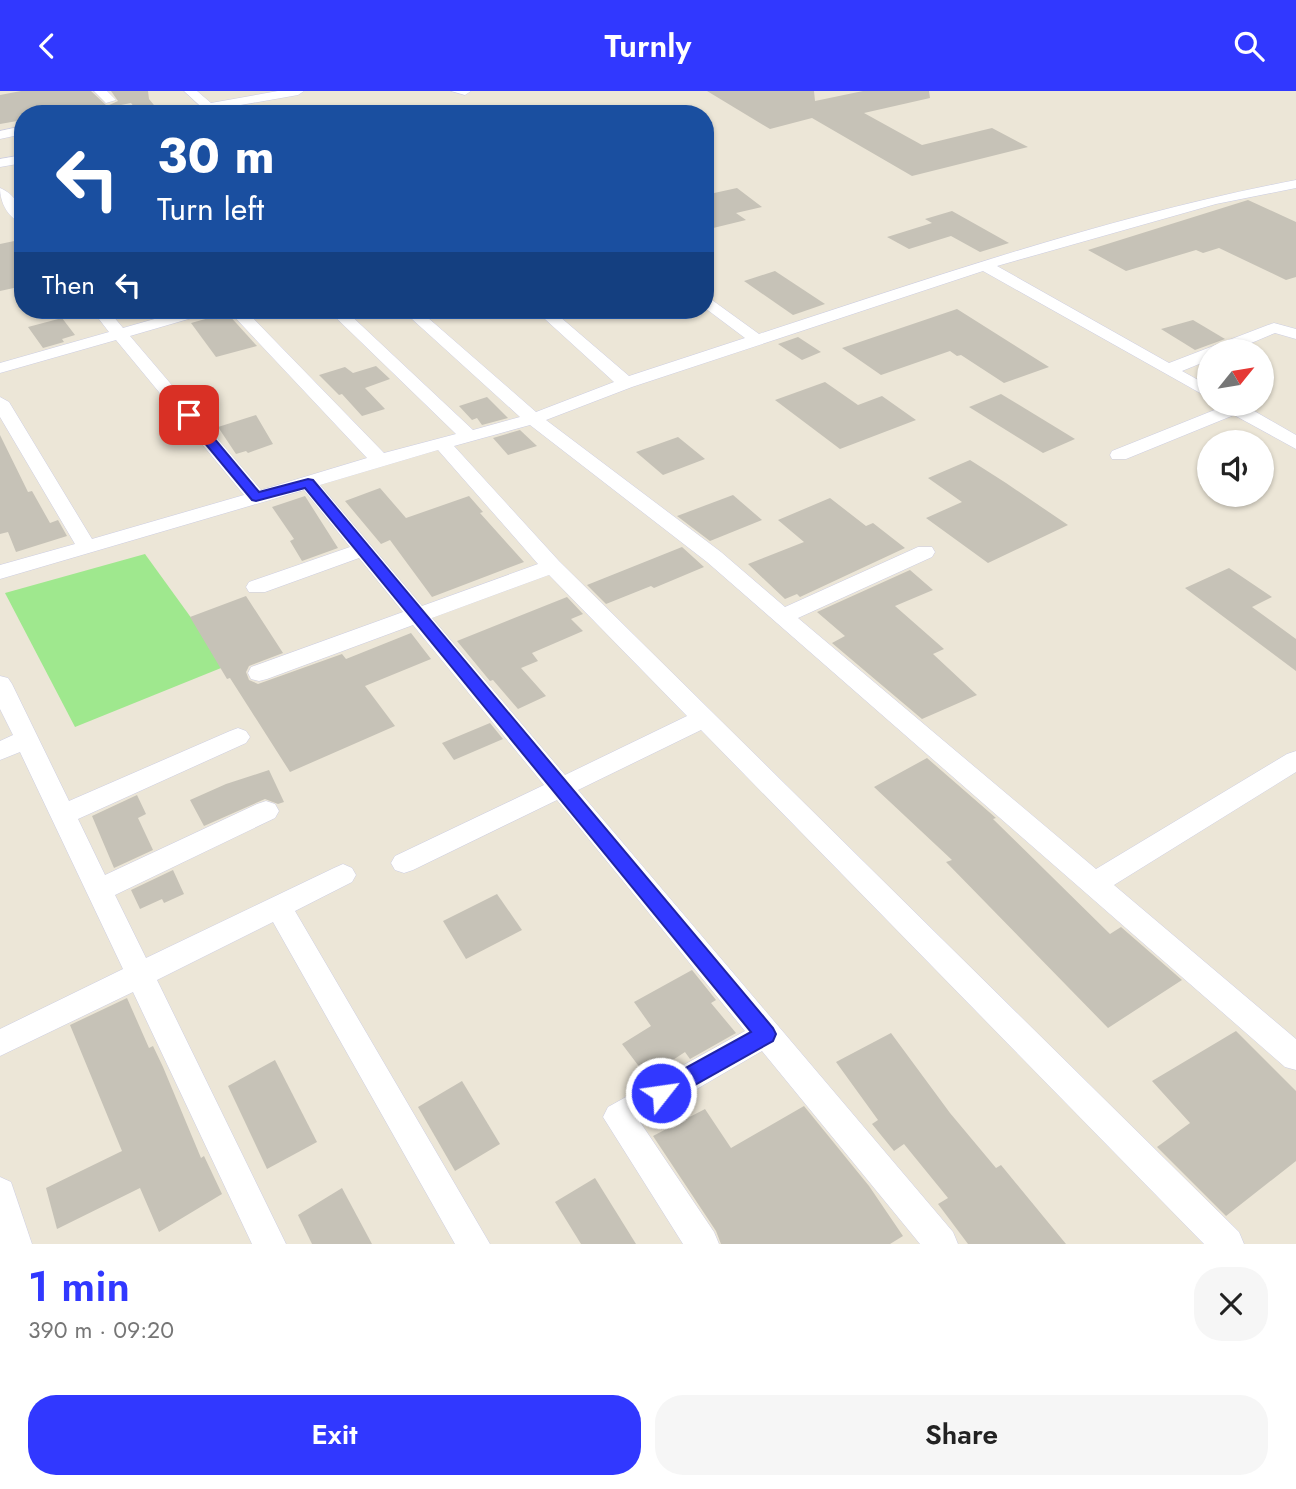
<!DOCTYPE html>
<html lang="en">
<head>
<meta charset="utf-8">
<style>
	:root { --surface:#fff; --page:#f6f6f6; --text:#222; --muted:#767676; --accent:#3138ff }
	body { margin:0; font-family:Jost,sans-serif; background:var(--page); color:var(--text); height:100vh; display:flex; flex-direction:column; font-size:26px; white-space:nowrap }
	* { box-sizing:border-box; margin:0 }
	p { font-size:23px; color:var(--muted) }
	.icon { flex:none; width:38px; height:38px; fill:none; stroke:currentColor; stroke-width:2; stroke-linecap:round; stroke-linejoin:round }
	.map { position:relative; height:1153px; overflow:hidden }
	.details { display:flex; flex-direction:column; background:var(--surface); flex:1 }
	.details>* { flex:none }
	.guide { position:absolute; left:14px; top:14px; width:700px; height:214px; border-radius:28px; box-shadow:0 2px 5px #0004; background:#1a4fa0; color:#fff; overflow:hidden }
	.needle { width:46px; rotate:60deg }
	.controls { position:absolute; left:1197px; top:248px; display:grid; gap:14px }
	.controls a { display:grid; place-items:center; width:77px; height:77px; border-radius:50%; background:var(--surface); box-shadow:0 2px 5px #0004; font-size:35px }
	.pin { position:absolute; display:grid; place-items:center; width:60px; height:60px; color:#fff; margin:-30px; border-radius:14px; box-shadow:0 4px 10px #0006 }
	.me { position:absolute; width:77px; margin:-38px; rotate:60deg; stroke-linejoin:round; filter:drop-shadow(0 0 5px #0008) }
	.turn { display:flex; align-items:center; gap:24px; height:147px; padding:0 28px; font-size:32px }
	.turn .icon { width:91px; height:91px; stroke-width:2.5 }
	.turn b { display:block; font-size:49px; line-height:60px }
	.then { display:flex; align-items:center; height:66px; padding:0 28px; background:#0003; gap:14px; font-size:26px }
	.round { display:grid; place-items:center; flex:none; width:74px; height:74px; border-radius:28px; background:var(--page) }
	.headline { display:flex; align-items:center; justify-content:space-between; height:119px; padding:0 28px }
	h1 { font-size:42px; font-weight:600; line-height:52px; color:var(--accent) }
	.cta { display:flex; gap:14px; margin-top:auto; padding:14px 28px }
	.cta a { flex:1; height:80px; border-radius:28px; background:var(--accent); color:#fff; font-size:28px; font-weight:600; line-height:80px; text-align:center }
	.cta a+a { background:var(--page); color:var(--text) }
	header { display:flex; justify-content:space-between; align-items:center; height:91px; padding:0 28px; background:var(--accent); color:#fff; font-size:32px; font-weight:600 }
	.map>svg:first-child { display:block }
	.green { fill:#9fe88e }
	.building { fill:#c6c2b7 }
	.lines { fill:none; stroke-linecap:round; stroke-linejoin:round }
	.minor-casing { stroke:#cccde2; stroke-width:1 }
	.minor { fill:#fff; fill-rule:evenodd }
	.route { fill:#3138ff; stroke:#2024a6; stroke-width:2 }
</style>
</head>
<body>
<header><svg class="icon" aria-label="back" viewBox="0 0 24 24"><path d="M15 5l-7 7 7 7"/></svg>Turnly<svg class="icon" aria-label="search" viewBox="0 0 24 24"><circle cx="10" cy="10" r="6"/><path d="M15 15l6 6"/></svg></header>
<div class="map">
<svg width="1296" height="1153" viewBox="0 0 1296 1153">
	<rect width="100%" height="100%" fill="#ece6d7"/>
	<polygon class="green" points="145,463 226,575 75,636 5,502"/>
	<g class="building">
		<polygon points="21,0 91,0 107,15 118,10 111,0 148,0 149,8 158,19 139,22 131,12 76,23 67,20 23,23 23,29 0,33 0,4"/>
		<polygon points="707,0 814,0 815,10 863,0 929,0 930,7 864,22 922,54 992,37 1028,56 912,85 812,27 770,38"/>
		<polygon points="737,97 762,116 736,122 746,129 705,139 705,104"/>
		<polygon points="1248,109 1296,131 1296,186 1286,189 1219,157 1203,162 1196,159 1126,180 1088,159"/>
		<polygon points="952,120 1009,152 980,161 951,145 909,158 887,146 932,132 925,128"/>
		<polygon points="19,149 23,157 23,195 0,200 0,153"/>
		<polygon points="775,180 825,213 793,224 744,190"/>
		<polygon points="957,218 1049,276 1004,292 961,264 957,265 950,260 881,284 842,257"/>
		<polygon points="227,222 257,255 216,266 191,232"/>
		<polygon points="62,227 75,244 62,248 64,251 43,257 28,236"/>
		<polygon points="1193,229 1225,248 1195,259 1161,238"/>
		<polygon points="798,246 821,261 802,269 778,253"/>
		<polygon points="376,275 390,288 365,297 385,318 362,325 342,303 339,304 319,284 345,276 353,282"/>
		<polygon points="825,291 858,314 882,305 916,329 840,358 775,309"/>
		<polygon points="1001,303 1075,348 1043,362 969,316"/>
		<polygon points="487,306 508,327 482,334 477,327 472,329 459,315"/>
		<polygon points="256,324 273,353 248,362 246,360 236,363 218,336"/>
		<polygon points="520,339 537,355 508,364 493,347"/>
		<polygon points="0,344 28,401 32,400 50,432 58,429 67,445 16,461 8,441 0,443"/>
		<polygon points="678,346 705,368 663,384 636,361"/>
		<polygon points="970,369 1006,392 1068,434 988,472 926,427 962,411 928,387"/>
		<polygon points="380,397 406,427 469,405 483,421 480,422 524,471 432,506 390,449 381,453 345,410"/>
		<polygon points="733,404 762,429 710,450 677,425"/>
		<polygon points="305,405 338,457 302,470 290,450 294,448 272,416"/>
		<polygon points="830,407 866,435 873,432 905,457 800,506 797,503 785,508 748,473 804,451 778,429"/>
		<polygon points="682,456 704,476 654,497 651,495 606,513 587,494"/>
		<polygon points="1229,477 1272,506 1252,516 1296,548 1296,580 1185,497"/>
		<polygon points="910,479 933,499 895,515 944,558 933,563 977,604 922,628 832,552 845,545 817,521"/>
		<polygon points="246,505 283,562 249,575 246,581 249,589 258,593 342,563 346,568 411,542 431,568 365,595 395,635 290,681 230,587 227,588 190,526"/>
		<polygon points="567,506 583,523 571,528 583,540 532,562 538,570 521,577 546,605 518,618 493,589 490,590 457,550"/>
		<polygon points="490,632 503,648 454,669 442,652"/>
		<polygon points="927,667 996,727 993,728 1110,843 1121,836 1182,889 1108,937 946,771 952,769 874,696"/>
		<polygon points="269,679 284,711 278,713 265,708 204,735 190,709 226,693"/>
		<polygon points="137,704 146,723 138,727 153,759 114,777 92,725"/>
		<polygon points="173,779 184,803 164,812 162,808 140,818 131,799"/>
		<polygon points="497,803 522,839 466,868 443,830"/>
		<polygon points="692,879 716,909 711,912 736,942 690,968 685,961 647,986 622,953 651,935 634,911"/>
		<polygon points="127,907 149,957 153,955 163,976 201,1067 204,1065 222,1103 159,1141 140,1097 57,1138 46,1097 122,1060 70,934"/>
		<polygon points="1236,940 1296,1000 1296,1070 1226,1125 1157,1056 1190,1032 1152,990"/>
		<polygon points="891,942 950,1022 996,1077 1001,1074 1066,1153 968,1153 938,1113 948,1107 904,1053 894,1060 872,1033 878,1029 836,971"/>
		<polygon points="275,969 317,1051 267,1078 228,995"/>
		<polygon points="462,990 500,1053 455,1080 418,1016"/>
		<polygon points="804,1015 869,1095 903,1145 890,1153 721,1153 716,1140 653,1045 705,1018 731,1057"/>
		<polygon points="595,1087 636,1153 581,1153 555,1111"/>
		<polygon points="342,1097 372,1153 312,1153 298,1124"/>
	</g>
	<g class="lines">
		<defs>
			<g id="minor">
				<polygon points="94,0 107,0 116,9 106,12"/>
				<polygon points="184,0 197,0 211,12 278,0 304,0 298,4 218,18 223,23 209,23"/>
				<polygon points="451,0 471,0 465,4"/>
				<polygon points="120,16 126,20 124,23 99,23"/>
				<polygon points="23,35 23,43 0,48 0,40"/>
				<polygon points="23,64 23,72 0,76 0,68"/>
				<path d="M1296,89V97L1216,113L997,175L1169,272L1268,234L1274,232L1296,238V248L1275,242L1230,261H1209V269L1182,280L1209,295V307L983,180L632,296L546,329L721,461L785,516L918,456H932L935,461L932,466L798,527L1096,778L1287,663L1296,660V681L1114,794L1296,948V979L1285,976L707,471L530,334L454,355L559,470L1239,1141L1244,1153H1204L701,639L578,699L953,1141L958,1153H920L762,960L640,1031L714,1141L719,1153H683L603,1026L608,1016L745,940L557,709L413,779L404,782L395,779L391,772L395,765L544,694L413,534L267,588L259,590L251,588L248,582L251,576L403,521L359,467L265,501H249L246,496L249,491L350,456L304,399L0,488V474L75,453L0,326V306L9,311L92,448L244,404L116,249L0,282V272L109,241L92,219H108L123,237L186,219H211L209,222L130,245L261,399L367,367L228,219H245L384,362L456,343L328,219H345L473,339L520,326L402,219H419L536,321L614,291L535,219H552L629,285L745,247L705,217V204L759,243C936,185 1113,124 1296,89ZM438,359L538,473L422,515L320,394ZM549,484L687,625L565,684L432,527Z"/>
				<path d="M0,97C15,103 23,118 23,133C8,127 0,112 0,97Z"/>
				<polygon points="1220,313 1242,313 1296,344 1296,358 1234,324 1126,368 1112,368 1110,364 1112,360 1222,316"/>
				<polygon points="0,585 8,587 12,593 69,710 230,640 238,637 246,640 250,646 246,652 78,728 105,784 257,713 266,710 275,713 279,720 275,727 115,804 146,867 334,777 343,773 352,777 356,784 352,791 295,820 490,1153 455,1153 273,831 157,889 286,1153 252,1153 133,901 0,965 0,938 123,878 20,661 0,669 0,650 13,644 0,618"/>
				<polygon points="0,1086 11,1091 32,1153 0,1153"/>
			</g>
		</defs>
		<use href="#minor" class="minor-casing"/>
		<use href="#minor" class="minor"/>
	</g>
	<polygon class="route" points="189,320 193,322 259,401 308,388 313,389 773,937 776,943 773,950 668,1009 661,1012 653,1009 650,1002 653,995 751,941 305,397 256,410 252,409 184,327 184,322"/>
</svg>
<div class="controls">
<a><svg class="needle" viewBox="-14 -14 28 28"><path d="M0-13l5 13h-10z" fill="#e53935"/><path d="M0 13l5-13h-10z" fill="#767676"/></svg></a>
<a><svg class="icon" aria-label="sound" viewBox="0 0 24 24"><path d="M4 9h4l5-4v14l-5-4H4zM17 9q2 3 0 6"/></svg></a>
</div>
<div class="pin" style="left:189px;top:324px;background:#d93025"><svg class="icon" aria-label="arrive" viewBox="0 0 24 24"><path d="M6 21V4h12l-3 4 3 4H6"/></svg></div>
<svg class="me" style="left:661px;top:1002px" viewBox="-20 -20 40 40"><circle r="17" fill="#3138ff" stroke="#fff" stroke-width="3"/><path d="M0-11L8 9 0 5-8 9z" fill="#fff"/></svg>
<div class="guide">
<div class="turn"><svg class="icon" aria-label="left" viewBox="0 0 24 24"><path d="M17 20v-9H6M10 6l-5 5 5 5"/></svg><div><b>30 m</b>Turn left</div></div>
<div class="then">Then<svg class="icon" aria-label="left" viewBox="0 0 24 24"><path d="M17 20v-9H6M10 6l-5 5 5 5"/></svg></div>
</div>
</div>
<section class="details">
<div class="headline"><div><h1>1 min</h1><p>390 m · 09:20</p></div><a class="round"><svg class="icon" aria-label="close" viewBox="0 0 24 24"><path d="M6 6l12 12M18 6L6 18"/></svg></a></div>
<div class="cta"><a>Exit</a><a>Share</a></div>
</section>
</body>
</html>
